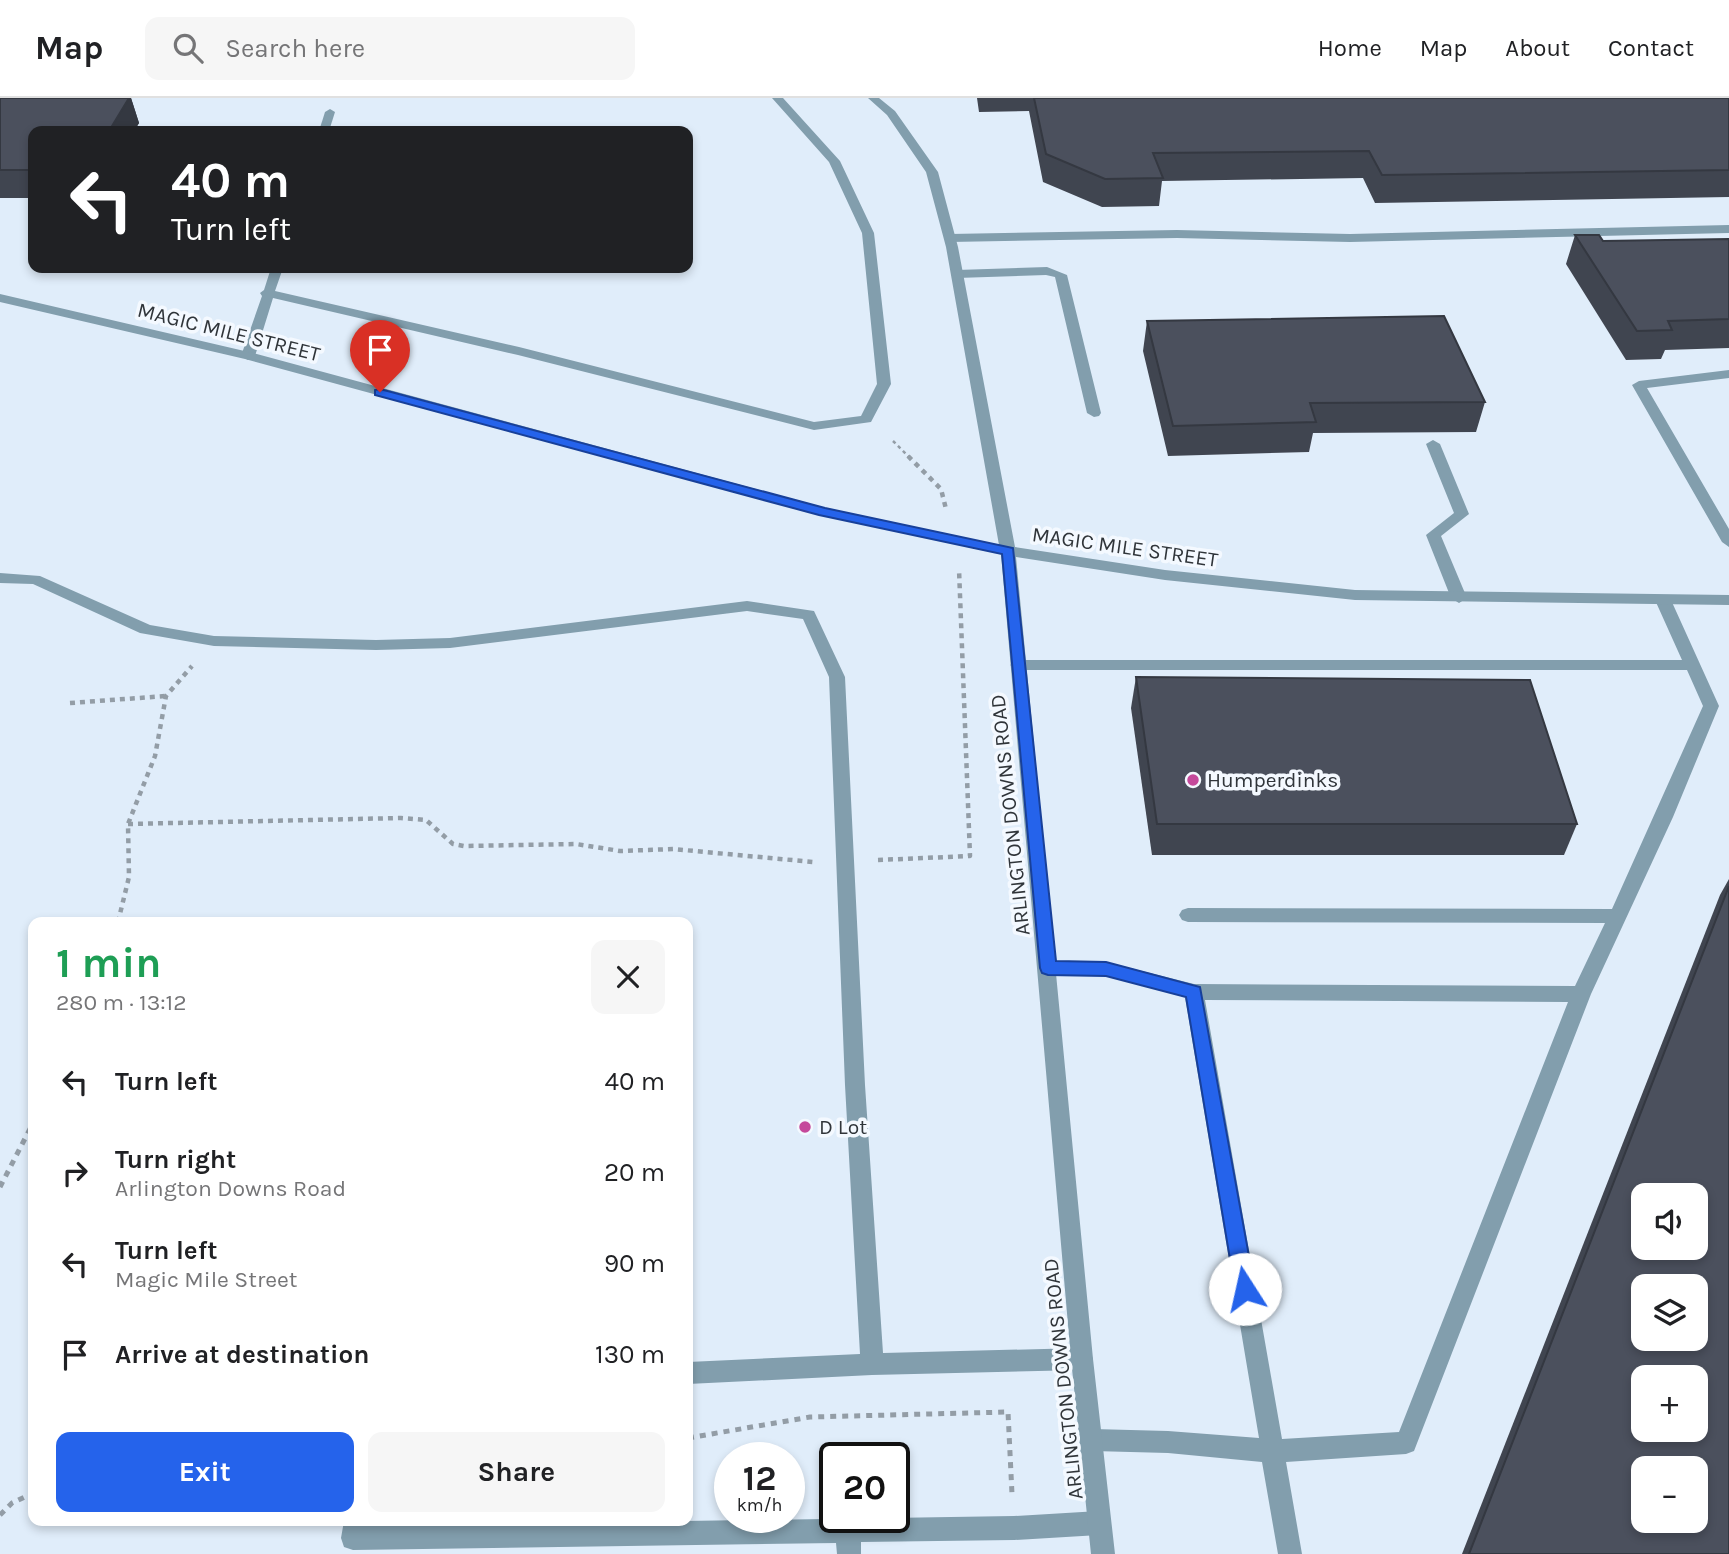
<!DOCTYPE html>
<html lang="en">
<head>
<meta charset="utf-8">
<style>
	:root { --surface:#fff; --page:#f6f6f6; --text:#202124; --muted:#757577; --line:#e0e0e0; --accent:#2563eb }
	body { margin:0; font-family:Karla,sans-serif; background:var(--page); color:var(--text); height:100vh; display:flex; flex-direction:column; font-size:26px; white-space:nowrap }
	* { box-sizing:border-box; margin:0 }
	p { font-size:23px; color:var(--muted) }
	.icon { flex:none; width:38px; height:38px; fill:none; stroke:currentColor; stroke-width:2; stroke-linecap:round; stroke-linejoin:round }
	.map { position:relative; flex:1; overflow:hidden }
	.drawer { position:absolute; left:28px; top:819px; width:665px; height:609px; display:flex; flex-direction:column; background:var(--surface); border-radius:14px; box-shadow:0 4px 10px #0003 }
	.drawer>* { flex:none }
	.banner { position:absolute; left:28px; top:28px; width:665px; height:147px; border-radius:14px; box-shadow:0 4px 10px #0003; background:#202124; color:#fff; overflow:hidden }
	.fabs { position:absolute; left:1631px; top:1085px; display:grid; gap:14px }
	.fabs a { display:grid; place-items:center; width:77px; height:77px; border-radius:14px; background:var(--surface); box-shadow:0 4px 10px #0003; font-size:35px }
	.speed { position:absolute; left:714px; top:1344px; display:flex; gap:14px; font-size:35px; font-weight:700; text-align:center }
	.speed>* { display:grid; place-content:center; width:91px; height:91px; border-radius:50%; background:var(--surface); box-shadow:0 4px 10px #0003; line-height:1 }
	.speed small { font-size:18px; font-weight:400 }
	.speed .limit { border:4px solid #111; border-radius:10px; background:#fff; color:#111 }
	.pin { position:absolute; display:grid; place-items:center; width:60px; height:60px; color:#fff; margin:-72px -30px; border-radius:50% 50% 50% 0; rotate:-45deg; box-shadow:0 0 7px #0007 }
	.pin .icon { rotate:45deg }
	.me { position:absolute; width:77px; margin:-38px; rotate:350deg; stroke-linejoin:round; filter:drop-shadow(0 0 5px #0008) }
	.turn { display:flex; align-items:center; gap:24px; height:147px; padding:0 28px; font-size:32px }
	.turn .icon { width:91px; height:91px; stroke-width:2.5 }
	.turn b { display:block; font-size:49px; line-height:60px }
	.round { display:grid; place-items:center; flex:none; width:74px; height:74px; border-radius:14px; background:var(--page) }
	.overview { display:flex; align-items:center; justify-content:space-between; height:119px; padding:0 28px }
	h1 { font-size:42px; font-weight:700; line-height:52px; color:#1e9e55 }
	.action { display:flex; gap:14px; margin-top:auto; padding:14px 28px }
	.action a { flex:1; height:80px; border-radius:14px; background:var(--accent); color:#fff; font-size:28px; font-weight:700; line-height:80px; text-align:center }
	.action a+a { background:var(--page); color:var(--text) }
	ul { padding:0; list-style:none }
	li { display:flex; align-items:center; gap:21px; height:91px; padding:0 28px }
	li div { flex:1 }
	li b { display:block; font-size:26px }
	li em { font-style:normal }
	header { display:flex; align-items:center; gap:42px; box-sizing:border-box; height:98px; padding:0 35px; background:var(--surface); border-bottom:2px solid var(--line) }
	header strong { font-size:33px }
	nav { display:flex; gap:38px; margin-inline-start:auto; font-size:24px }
	.search { width:490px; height:63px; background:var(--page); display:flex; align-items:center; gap:18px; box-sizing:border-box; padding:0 24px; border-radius:14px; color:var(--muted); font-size:26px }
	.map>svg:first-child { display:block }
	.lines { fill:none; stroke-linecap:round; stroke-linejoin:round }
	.path-far2 { stroke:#939da6; stroke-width:2.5; stroke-dasharray:3.5 3.5; stroke-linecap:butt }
	.path-far1 { stroke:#939da6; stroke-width:4.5; stroke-dasharray:5 5; stroke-linecap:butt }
	.path { stroke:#939da6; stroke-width:5; stroke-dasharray:6 6; stroke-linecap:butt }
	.lane { fill:#829ead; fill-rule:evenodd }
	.street { fill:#829ead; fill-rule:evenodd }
	.wall { fill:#404550 }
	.shaded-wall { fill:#343841 }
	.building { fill:#4b505d; stroke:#343841; stroke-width:2; fill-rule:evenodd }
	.route { fill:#2563eb; stroke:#184099; stroke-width:2 }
	.poi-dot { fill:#c5499b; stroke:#f4f9ff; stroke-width:2.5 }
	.labels { text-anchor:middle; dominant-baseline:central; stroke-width:7; stroke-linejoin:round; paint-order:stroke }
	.street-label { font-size:21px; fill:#30353a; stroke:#f4f9ff }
	.poi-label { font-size:21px; fill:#30353a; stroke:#f4f9ff; text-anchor:start }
</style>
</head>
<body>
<header>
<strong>Map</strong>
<div class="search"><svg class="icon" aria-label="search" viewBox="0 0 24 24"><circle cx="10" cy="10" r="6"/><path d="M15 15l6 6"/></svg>Search here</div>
<nav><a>Home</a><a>Map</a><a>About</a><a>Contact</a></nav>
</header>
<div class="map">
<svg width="1729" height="1456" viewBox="0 0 1729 1456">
	<rect width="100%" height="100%" fill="#e0edfa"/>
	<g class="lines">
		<polyline class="path-far2" points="893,343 909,359"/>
		<g class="path-far1">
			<polyline points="908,358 941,391 946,411"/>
			<polyline points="70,605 166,598"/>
			<polyline points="128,726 401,720 426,722 453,746 464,748 576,746 620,753 673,751 813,764"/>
			<polyline points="878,762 970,758 959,471"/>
			<polyline points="118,824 129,779 128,726 155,658 166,598 192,568"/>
		</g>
		<g class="path">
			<polyline points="0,1089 33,1025"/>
			<polyline points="688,1340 810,1319 1008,1314 1012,1396"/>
			<polyline points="0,1417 12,1405 33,1395"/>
		</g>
		<g class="lane">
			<polygon points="772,0 783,0 840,63 874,135 891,286 871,324 814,332 518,257 273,200 255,258 248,262 241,258 262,198 260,195 264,192 271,170 283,170 275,193 519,249 814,324 861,318 877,286 862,135 829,64"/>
			<polygon points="330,11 335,14 329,33 319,33 325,14"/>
			<polygon points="1729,127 1729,135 1350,144 1177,140 950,144 944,140 950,136 1177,132 1350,136"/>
			<polygon points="1047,169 1067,177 1101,315 1099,318 1094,319 1087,315 1055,179 1046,177 957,180 951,176 957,172"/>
			<polygon points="1729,272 1729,280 1647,290 1729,431 1729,449 1722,444 1632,287 1639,283"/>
			<polygon points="1433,342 1440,346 1469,416 1441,438 1467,500 1459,505 1451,500 1426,437 1454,415 1426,346"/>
			<polygon points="0,475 40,478 150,527 214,538 376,542 450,540 747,503 814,513 845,579 865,987 883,1255 1082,1250 1090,1253 1093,1261 1090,1269 1082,1272 872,1277 688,1286 688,1264 860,1256 845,987 829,579 803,521 747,513 450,550 376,552 214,548 140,535 33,486 0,485"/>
			<path d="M1663,497L1671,502L1719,608L1673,719L1591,896L1414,1353L1406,1356L1286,1364L1302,1456H1278L1262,1364L1168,1355L1093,1353L1085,1350L1081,1342L1085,1334L1093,1331L1168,1333L1259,1340L1185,899L1106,878L1048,877L1041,875L1039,870L1041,865L1048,863L1106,864L1194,886L1575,888L1605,825L1188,824L1182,822L1179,817L1182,812L1188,810L1612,811L1703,608L1687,572H1018L1010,567L1018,562H1682L1655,502ZM1205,902L1568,904L1399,1334L1282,1341Z"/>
			<polygon points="1099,1413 1108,1416 1111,1425 1108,1434 1099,1437 1014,1442 861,1444 861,1456 837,1456 836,1445 353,1452 344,1449 341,1440 344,1423 368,1423 367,1428 1014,1418"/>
		</g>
		<polygon class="street" points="868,0 879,0 895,13 938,74 958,149 1015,449 1165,472 1355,492 1729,497 1729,507 1355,502 1165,482 1016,459 1093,1261 1115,1456 1091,1456 1071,1261 1001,456 819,417 245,261 0,204 0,196 253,255 826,410 999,447 946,149 926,74 887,17"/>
	</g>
	<g class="wall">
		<polygon points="0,0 131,0 139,25 134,33 33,33 33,100 0,100"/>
		<polygon points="977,0 1729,0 1729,99 1375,105 1363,80 1162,83 1159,108 1102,109 1043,84 1029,13 979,14"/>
		<polygon points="1575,137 1603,143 1729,141 1729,250 1665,252 1661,261 1626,262 1566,166"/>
		<polygon points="1147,223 1485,304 1476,334 1313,335 1309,354 1168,358 1143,253"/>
		<polygon points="1136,579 1577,726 1564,757 1152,757 1131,610"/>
		<polygon points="1729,781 1729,1456 1462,1456 1720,797"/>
	</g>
	<polygon class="shaded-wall" points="129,0 131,0 139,25 134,33 109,33"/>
	<g class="building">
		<polygon points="0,0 129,0 109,33 33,33 33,72 0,72"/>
		<polygon points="1034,0 1729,0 1729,72 1382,77 1369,53 1153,55 1163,80 1105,81 1046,56"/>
		<polygon points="1575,137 1599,137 1603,143 1729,141 1729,221 1668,223 1672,232 1637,233"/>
		<polygon points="1444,218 1485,304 1310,305 1316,324 1173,328 1147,223"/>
		<polygon points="1136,579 1530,582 1577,726 1157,726"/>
		<path d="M1729,788V1456H1469ZM1643,1097H1696V1150H1643ZM1643,1188H1696V1241H1643ZM1643,1279H1696V1332H1643ZM1643,1370H1696V1423H1643Z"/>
	</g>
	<polygon class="route" points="380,291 825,410 1013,450 1056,863 1106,864 1200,889 1255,1191 1252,1197 1245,1200 1238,1197 1235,1191 1186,899 1106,878 1048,877 1042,875 1040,870 1002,456 819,417 375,297 375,292"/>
	<g class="poi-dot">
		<circle cx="1193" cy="682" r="7"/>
		<circle cx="805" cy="1029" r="7"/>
	</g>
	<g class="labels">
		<g class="street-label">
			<text transform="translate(229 234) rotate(14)">MAGIC MILE STREET</text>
			<text transform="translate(1125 449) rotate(8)">MAGIC MILE STREET</text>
			<text transform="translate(1010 717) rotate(-96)">ARLINGTON DOWNS ROAD</text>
			<text transform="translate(1063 1281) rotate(-96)">ARLINGTON DOWNS ROAD</text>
		</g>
		<g class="poi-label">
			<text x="1207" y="682">Humperdinks</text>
			<text x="819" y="1029">D Lot</text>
		</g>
	</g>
</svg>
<div class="fabs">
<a><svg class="icon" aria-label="sound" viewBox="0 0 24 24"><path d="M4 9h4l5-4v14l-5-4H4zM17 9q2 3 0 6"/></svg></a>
<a><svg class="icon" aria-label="layers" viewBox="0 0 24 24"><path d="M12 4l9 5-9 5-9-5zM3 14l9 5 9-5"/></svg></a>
<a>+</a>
<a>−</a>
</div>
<div class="speed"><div>12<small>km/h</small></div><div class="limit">20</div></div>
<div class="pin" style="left:380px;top:294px;background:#d93025"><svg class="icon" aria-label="arrive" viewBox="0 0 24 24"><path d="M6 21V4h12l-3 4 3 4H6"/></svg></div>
<svg class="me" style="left:1245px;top:1191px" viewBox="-20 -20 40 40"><circle r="19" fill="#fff"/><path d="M0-13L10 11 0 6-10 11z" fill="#2563eb"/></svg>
<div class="banner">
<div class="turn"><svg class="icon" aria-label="left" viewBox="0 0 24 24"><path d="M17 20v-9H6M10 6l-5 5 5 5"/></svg><div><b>40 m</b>Turn left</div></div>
</div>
<section class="drawer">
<div class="overview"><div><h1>1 min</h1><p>280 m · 13:12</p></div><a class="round"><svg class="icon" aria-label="close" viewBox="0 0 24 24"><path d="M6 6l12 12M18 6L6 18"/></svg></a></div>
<ul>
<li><svg class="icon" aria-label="left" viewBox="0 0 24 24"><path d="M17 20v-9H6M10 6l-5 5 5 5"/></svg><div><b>Turn left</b></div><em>40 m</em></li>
<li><svg class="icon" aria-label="right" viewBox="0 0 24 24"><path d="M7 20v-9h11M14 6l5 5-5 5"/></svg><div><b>Turn right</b><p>Arlington Downs Road</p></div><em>20 m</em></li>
<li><svg class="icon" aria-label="left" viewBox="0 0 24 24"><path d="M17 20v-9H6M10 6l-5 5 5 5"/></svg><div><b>Turn left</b><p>Magic Mile Street</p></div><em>90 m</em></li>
<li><svg class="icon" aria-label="arrive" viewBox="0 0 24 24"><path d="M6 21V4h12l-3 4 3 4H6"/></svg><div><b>Arrive at destination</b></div><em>130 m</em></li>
</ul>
<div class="action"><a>Exit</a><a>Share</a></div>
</section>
</div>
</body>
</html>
